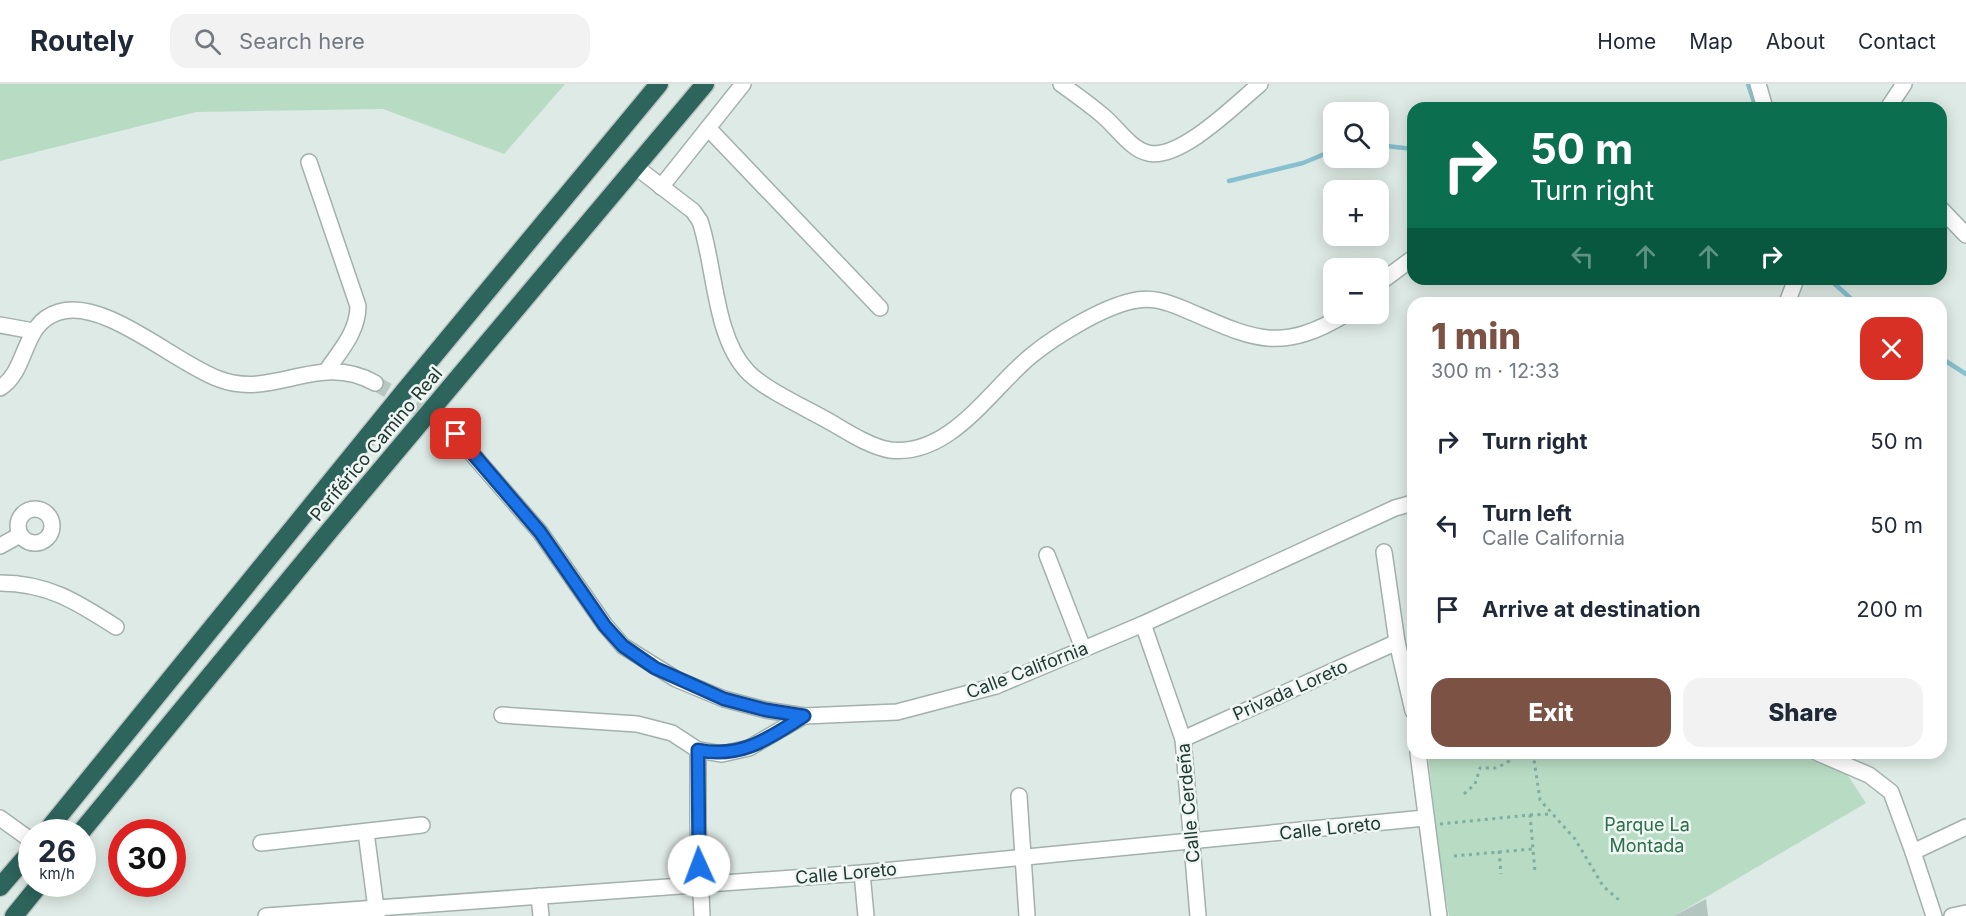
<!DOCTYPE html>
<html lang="en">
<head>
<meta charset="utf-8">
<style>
	:root { --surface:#fff; --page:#f2f2f3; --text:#1f2937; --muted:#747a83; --line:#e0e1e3; --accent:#7c5245 }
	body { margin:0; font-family:Inter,sans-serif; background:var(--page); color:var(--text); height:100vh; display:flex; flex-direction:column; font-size:22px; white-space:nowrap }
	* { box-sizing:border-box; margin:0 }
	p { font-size:20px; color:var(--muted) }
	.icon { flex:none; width:33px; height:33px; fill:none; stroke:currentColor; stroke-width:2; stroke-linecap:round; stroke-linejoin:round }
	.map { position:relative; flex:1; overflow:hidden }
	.details { position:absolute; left:1407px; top:213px; width:540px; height:462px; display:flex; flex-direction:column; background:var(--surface); border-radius:18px; box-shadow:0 3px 15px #0003 }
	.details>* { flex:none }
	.hud { position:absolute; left:1407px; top:18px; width:540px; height:183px; border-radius:18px; box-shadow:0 3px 15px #0003; background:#0b6e4f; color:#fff; overflow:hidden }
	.buttons { position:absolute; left:1323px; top:18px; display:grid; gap:12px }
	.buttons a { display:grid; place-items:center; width:66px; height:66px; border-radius:12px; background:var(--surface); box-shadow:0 3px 15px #0003; font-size:30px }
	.speed { position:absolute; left:18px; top:735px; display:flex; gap:12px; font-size:30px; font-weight:700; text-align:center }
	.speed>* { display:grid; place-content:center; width:78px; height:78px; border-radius:50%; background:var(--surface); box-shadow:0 3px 15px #0003; line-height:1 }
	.speed small { font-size:15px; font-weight:400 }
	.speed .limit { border:9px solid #d22; background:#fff; color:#111 }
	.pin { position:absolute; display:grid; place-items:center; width:51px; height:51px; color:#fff; margin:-26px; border-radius:12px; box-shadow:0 3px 9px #0006 }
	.me { position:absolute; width:66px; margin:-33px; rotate:358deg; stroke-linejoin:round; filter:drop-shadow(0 0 4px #0008) }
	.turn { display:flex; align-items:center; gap:21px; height:126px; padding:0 24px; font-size:27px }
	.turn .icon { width:78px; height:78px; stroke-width:2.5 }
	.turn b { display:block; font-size:42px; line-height:51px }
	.lanes { display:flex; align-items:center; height:57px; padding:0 24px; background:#0003; justify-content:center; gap:30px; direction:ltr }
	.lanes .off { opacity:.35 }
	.round { display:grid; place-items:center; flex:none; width:63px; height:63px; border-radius:18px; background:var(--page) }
	.headline { display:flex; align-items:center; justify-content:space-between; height:102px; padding:0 24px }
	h1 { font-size:36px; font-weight:800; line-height:45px; color:var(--accent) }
	.action { display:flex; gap:12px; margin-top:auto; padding:12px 24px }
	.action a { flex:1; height:69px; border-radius:18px; background:var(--accent); color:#fff; font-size:24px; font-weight:800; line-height:69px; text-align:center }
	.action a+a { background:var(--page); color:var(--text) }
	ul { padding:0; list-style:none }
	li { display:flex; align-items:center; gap:18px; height:84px; padding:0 24px }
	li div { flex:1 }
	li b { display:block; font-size:22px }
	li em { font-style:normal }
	header { display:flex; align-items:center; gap:36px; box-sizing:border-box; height:84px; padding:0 30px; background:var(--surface); border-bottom:2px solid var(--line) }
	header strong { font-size:28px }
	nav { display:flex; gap:33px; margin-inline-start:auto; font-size:21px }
	.search { width:420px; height:54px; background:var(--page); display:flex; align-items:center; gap:15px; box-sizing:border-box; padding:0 21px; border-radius:18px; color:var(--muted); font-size:22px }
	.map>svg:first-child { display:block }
	.green { fill:#b7dbc3 }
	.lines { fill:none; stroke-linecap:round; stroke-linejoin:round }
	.stream { stroke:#87c0ce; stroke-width:4.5 }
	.building { fill:#b4c4be }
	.minor-tunnel { stroke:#b8c7c1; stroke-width:15; stroke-dasharray:15 8; stroke-linecap:butt }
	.minor-casing { stroke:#a1b1ac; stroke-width:18 }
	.highway-casing { stroke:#bcc4c2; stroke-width:21 }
	.path { stroke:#7fada1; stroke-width:3; stroke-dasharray:3 4.5; stroke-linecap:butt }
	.minor { stroke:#fff; stroke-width:15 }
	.highway { stroke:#2d645b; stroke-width:18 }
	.route-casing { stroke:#114b97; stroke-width:15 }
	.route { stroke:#1a73e8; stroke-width:10 }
	.labels { text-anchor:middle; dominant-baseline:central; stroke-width:5; stroke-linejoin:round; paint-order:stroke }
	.street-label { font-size:18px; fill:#203933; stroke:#eff6f3 }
	.park-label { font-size:18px; fill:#2c6e49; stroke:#eff6f3 }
</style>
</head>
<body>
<header>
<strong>Routely</strong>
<div class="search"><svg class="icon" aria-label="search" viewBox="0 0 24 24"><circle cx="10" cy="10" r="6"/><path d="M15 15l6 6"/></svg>Search here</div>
<nav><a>Home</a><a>Map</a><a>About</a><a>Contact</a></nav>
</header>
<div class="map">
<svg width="1966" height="832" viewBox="0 0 1966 832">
	<rect width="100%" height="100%" fill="#deeae5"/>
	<g class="green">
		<polygon points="0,0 565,0 504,70 383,25 196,28 0,77"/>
		<polygon points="1428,669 1833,669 1866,719 1674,832 1449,832 1439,772"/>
	</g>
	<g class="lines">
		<g class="stream">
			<polyline points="1748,0 1756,24"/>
			<polyline points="1378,61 1413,65"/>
			<polyline points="1229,97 1303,79 1334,66"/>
			<polyline points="1829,195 1856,219"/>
			<polyline points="1941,274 1966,290"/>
		</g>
	</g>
	<polygon class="building" points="1706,815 1708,832 1674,832"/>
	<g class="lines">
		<polyline class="minor-tunnel" points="375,299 447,341"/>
		<defs>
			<g id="minor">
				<path d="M1061,0C1075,10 1089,20 1102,31C1116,42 1130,65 1148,69C1180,77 1237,19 1260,0"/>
				<polyline points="1758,0 1765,24"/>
				<polyline points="1888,24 1904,0"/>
				<polyline points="708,44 880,224"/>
				<path d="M309,78L358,222C358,247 341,266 327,286"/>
				<path d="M636,83L693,127L700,137C715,181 714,252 747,287C763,305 810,326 832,339C849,349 871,363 890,366C951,373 991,304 1032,271C1057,251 1101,224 1132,217C1151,212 1167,218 1184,225C1252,254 1278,271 1346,230"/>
				<polyline points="661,103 743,0"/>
				<polyline points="1941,125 1966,151"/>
				<polyline points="1378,200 1413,174"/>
				<polyline points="1787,219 1796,195"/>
				<polyline points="0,241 33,247"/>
				<path d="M0,304C29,286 21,239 59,228C105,214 175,279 219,295C274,316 318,267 375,299"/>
				<polyline points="447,341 540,448 605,541 623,562 676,595 724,615 766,626 804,632 897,628 996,602 1143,540 1395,424 1413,419"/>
				<circle cx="35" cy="442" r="17"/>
				<polyline points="0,462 20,451"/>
				<polyline points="1384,468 1397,558 1413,627"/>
				<polyline points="1047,471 1083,564"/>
				<path d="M0,499C48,499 77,518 116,543"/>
				<polyline points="1143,540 1183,655 1198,832"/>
				<polyline points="502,631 637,640 672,649 698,666 722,670 749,664 804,632"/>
				<polyline points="1183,655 1397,558"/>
				<polyline points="698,666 698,742 702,832"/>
				<polyline points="1418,669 1439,832"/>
				<polyline points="1818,669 1869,691 1891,708 1913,768"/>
				<polyline points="1019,712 1027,832"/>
				<polyline points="0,734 32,757"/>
				<polyline points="366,748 377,832"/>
				<polyline points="261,759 422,741"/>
				<polyline points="862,789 866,832"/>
				<polyline points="539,812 541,832"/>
				<polyline points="266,832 862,789 1425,734"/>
				<polyline points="1934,832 1913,768 1966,743"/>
				<polyline points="1952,832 1966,829"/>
			</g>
			<g id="highway">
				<polyline points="46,748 402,310 659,0"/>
				<polyline points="81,748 331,445 705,0"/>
				<polyline points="0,803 32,766"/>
				<polyline points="14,832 40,800"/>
			</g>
		</defs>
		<use href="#minor" class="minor-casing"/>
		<use href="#highway" class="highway-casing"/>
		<g class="path">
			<polyline points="1533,669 1540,716 1575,755 1603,802 1619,816"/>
			<polyline points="1464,710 1475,700 1480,684 1497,684 1509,677 1509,669"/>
			<polyline points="1530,731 1552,730"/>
			<polyline points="1440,740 1530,731 1535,788"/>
			<polyline points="1499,767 1501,790"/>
			<polyline points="1454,772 1533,765"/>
		</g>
		<use href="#minor" class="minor"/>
		<use href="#highway" class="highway"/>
	</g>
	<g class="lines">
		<defs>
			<path id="route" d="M456,350L540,448L605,542L623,562L655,584L724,615L766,626L804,632C769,654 742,675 698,666L699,782"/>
		</defs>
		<use href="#route" class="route-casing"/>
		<use href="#route" class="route"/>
	</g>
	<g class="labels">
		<g class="street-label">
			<text transform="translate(376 360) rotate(-50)">Periférico Camino Real</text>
			<text transform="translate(1027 586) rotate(-21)">Calle California</text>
			<text transform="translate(1290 606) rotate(-24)">Privada Loreto</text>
			<text transform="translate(1188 719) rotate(-95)">Calle Cerdeña</text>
			<text transform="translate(1330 744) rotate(-6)">Calle Loreto</text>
			<text transform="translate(846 789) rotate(-5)">Calle Loreto</text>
		</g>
		<g class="park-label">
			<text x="1647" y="740">Parque La<tspan x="1647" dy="21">Montada</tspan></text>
		</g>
	</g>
</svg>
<div class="buttons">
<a><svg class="icon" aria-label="search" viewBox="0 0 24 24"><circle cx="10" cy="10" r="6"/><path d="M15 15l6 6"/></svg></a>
<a>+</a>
<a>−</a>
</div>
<div class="speed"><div>26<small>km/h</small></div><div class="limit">30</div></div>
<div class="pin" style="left:456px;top:350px;background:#d93025"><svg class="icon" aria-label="arrive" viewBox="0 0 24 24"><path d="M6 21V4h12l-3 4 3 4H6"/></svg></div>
<svg class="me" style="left:699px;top:782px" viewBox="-20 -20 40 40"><circle r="19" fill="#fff"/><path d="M0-13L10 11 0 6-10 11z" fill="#1a73e8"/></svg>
<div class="hud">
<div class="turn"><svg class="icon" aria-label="right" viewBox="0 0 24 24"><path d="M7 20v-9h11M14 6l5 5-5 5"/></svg><div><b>50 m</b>Turn right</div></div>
<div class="lanes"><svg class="icon off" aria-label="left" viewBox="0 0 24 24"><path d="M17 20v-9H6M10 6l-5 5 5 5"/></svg><svg class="icon off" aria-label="ahead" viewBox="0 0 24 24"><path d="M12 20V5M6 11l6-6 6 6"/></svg><svg class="icon off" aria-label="ahead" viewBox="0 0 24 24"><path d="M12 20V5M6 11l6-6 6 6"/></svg><svg class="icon" aria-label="right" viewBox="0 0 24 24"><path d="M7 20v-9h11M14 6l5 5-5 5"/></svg></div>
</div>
<section class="details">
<div class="headline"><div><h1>1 min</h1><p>300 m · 12:33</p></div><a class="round" style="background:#d93025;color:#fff"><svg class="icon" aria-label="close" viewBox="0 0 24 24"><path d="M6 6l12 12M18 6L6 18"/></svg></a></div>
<ul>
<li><svg class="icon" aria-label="right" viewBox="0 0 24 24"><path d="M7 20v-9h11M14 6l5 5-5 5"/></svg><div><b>Turn right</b></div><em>50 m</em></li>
<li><svg class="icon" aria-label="left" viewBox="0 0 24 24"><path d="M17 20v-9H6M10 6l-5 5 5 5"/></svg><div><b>Turn left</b><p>Calle California</p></div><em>50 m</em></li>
<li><svg class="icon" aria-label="arrive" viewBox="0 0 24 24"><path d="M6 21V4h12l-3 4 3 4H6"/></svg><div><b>Arrive at destination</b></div><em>200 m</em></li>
</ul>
<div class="action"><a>Exit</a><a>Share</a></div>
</section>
</div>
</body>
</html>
